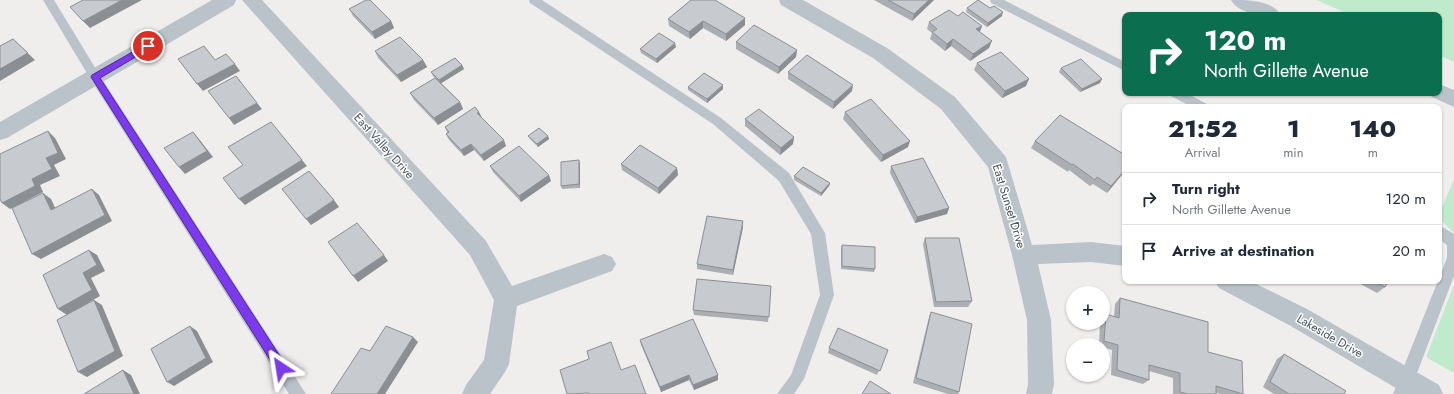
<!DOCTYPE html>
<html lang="en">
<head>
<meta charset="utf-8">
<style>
	:root { --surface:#fff; --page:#f6f6f7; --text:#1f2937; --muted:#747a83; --line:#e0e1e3 }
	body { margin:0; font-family:Jost,sans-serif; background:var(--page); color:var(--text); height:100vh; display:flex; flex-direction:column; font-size:15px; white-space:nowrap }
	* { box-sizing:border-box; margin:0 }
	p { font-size:13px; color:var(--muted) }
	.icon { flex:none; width:22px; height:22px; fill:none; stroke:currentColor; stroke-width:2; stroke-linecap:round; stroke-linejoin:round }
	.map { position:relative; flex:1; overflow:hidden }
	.drawer { position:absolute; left:1122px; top:104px; width:320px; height:180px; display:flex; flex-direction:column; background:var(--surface); border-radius:8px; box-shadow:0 1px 3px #0004 }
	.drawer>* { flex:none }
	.hud { position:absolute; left:1122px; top:12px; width:320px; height:84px; border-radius:8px; box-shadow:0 1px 3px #0004; background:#0b6e4f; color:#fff; overflow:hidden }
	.fabs { position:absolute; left:1066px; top:286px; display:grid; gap:8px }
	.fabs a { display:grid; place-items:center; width:44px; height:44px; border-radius:50%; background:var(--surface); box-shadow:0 1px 3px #0004; font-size:20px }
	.pin { position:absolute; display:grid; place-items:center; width:34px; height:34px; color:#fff; margin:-17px; border:2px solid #fff; border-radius:50%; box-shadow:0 1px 4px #0007 }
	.me { position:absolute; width:44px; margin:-22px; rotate:327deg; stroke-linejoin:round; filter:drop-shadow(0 0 3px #0008) }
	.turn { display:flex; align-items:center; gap:14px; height:84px; padding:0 16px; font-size:18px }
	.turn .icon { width:52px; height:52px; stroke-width:2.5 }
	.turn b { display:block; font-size:28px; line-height:34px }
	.eta { display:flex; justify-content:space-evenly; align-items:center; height:68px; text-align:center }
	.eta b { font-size:24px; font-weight:800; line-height:28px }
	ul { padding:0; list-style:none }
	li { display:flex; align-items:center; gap:12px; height:52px; padding:0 16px; border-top:1px solid var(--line) }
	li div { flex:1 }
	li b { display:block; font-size:15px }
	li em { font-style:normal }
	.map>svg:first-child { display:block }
	.green { fill:#bfeacb }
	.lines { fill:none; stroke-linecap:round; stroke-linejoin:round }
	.service { fill:#bac3c9; fill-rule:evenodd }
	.minor { fill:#bac3c9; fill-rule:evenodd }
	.tertiary { fill:#bac3c9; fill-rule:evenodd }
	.wall { fill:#abafb3 }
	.shaded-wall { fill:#8b8e92 }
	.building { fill:#c7cbd0; stroke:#8b8e92 }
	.route { fill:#7c3aed; stroke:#51269a }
	.labels { text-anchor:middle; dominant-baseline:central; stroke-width:3; stroke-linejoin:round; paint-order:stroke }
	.street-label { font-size:12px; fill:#475259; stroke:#fff }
</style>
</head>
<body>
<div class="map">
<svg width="1454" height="394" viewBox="0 0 1454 394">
	<rect width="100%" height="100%" fill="#f0eded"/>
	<g class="green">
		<polygon points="1317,0 1454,0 1454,62 1439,55 1439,15 1350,15"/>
		<polygon points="1454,179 1454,233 1439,218 1439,215"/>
		<polygon points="1454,285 1454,373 1426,357"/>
	</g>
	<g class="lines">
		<g class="service">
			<polygon points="43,0 54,0 99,74 306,394 289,394 91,80"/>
			<polygon points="529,0 542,0 721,118 789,173 825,233 834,295 804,379 794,394 777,394 791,375 820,295 811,234 779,181 713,124 530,3"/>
			<polygon points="990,0 1004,0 1125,62 1125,71 991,3"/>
			<polygon points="1169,93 1186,93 1207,104 1209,107 1192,107 1171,96"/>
			<polygon points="1439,225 1454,234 1454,276 1409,394 1393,394 1447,258 1447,245 1439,239"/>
		</g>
		<g class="minor">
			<polygon points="212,0 236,0 234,5 7,138 0,140 0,122"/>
			<polygon points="242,0 262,0 486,241 512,286 604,254 612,257 616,264 612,271 517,306 509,364 505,372 490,394 462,394 466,385 484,360 494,300 470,255"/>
			<polygon points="779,0 803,0 887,48 955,97 1006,157 1032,245 1091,242 1125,246 1125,266 1091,262 1038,264 1051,320 1054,384 1052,394 1026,394 1028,384 1027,320 1012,255 988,167 941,109 873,58 781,5"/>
			<polygon points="1215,281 1250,281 1307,309 1439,385 1443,394 1406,394 1289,325 1219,288"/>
		</g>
		<g class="tertiary">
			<path d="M1231,0C1247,0 1272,0 1281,15C1265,15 1240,16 1231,0Z"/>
			<polygon points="1439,84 1454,90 1454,107 1432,97 1429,93 1439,93"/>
		</g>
	</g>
	<g class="wall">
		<polygon points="691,0 745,25 726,41 703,28 690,39 669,26 668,19"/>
		<polygon points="874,0 934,0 912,21"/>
		<polygon points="967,8 1002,16 987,27 966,12"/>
		<polygon points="349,9 391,21 394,28 375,39 353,16"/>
		<polygon points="958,16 982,26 980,32 989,48 970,61 951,46 945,51 930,39 932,33 927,29 929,22"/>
		<polygon points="736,42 797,50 796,57 778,74 736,49"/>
		<polygon points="676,47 657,63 641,53 640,49"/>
		<polygon points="375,51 423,60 427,67 401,82 378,58"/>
		<polygon points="977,63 1026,86 1002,98 974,70"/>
		<polygon points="462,65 464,69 441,83 460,102 463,109 438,125 414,100 410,93 435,78 433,76 431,72"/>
		<polygon points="1061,68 1100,83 1080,92 1059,72"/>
		<polygon points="788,72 852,91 833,109 788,79"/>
		<polygon points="723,85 723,89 707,103 688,90 688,87"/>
		<polygon points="479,112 482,118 506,146 484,161 474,150 464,156 449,140 446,134 447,132 445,127"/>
		<polygon points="845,112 908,147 881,162 843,119"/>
		<polygon points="745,119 794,137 793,144 780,155 745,126"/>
		<polygon points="528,136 548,136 549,139 538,147 530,139"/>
		<polygon points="1035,141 1125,155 1125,171 1107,193 1093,184 1090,186 1069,170 1068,172 1031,148"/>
		<polygon points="580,164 580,188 562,189 561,186"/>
		<polygon points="621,164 677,168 678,175 659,194 622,170"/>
		<polygon points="490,166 551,181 521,202 493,172"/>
		<polygon points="891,166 949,208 947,214 915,223 890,173"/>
		<polygon points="794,176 830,183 829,186 821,196 794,180"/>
		<polygon points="743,227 733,275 697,269 697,264"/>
		<polygon points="925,238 972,301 968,307 934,307 923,244"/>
		<polygon points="842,245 875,269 874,272 841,269 841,248"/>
		<polygon points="1355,281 1388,281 1385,287 1377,293"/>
		<polygon points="771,286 768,322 694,315 693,310"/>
		<polygon points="1120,298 1208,352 1243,394 1221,394 1216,393 1216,394 1173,394 1173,378 1149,371 1149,380 1143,384 1111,375 1112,350 1103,347 1103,345 1099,345 1100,323 1103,323 1103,317 1106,314 1114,317 1115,304"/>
		<polygon points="931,312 959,392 958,394 948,394 913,383 929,317"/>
		<polygon points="640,340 718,375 718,380 694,390 689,380 661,392 641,345"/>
		<polygon points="829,348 888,350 877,375 828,353"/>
		<polygon points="1284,354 1344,394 1274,394 1263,387 1277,359"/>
	</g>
	<g class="shaded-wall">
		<polygon points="122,0 142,0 90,28 83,21"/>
		<polygon points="929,0 934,0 912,21 914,14"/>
		<polygon points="1003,12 1002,16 987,27 988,23"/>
		<polygon points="745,18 745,25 726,41 726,34"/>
		<polygon points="391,21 394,28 375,39 372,32"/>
		<polygon points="703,21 703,28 690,39 689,32"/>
		<polygon points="982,26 979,33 976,29"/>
		<polygon points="13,39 35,60 0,81 0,69"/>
		<polygon points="953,39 951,46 945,51 947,44"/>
		<polygon points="992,41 989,48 970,61 973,54"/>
		<polygon points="675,43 676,47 657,63 656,59"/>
		<polygon points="797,50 796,57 778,74 779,67"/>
		<polygon points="423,60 427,67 401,82 397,75"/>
		<polygon points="235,64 240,71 203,91 197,84"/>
		<polygon points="462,65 464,69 440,84 439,80"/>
		<polygon points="1029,79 1026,86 1002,98 1005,91"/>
		<polygon points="1102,79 1100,83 1080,92 1082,89"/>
		<polygon points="723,85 723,89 707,103 707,99"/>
		<polygon points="853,85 852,91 833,109 834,102"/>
		<polygon points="460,102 463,109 438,125 434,118"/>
		<polygon points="257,103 262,109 234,125 229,118"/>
		<polygon points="479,112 482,118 477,113"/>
		<polygon points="48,131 55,138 66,159 54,165 60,176 40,185 43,192 10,209 2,203 32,179 46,158"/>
		<polygon points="193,132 199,139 213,157 185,174 179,167"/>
		<polygon points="548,136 549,139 538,147 537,144"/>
		<polygon points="794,137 793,144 780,155 781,148"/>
		<polygon points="504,140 506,146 484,161 481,155"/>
		<polygon points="910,141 908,147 881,162 883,155"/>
		<polygon points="471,144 474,150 464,156 461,150"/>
		<polygon points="302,160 307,166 245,205 239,199"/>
		<polygon points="579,160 580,164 580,188 579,184"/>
		<polygon points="677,168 678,175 659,194 658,188"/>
		<polygon points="1125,170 1125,171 1107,193 1111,186"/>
		<polygon points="549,175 551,181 521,202 519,196"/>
		<polygon points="830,183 829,186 821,196 821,193"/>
		<polygon points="92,189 99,195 112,221 41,259 32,254"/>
		<polygon points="43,193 51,199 59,216 51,210"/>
		<polygon points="334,200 339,207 311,225 306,219"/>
		<polygon points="949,208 947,214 915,223 917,217"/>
		<polygon points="743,221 743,227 733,275 733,270"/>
		<polygon points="89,250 97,255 105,271 91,278 100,296 67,315 58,309 83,273"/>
		<polygon points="384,255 388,261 358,282 353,276"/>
		<polygon points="94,300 102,305 123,356 87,377 78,372"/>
		<polygon points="190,326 197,331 213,362 174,386 167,382"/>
		<polygon points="413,337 418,342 385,394 377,394"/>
		<polygon points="123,370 131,375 140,394 134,394"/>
		<polygon points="689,375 689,380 661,392 660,387"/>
		<polygon points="718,375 718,380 694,390 693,385"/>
	</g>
	<g class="building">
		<polygon points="83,0 122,0 83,21 70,7"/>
		<polygon points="366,0 370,0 391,21 372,32 349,9"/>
		<polygon points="691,0 715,0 745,18 726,34 703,21 689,32 668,19"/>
		<polygon points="888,0 929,0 914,14"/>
		<polygon points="978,0 990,8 994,6 1003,12 988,23 967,8"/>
		<polygon points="949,10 958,16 963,12 982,26 976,29 992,41 973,54 953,39 947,44 932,32 937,29 929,22"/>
		<polygon points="754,25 797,50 779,67 736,42"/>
		<polygon points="659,33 675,43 656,59 640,49"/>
		<polygon points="400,37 423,60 397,75 375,51"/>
		<polygon points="13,39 28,53 0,69 0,46"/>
		<polygon points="204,46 215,60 226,54 235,64 197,84 178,59"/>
		<polygon points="1001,52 1029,79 1005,91 977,63"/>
		<polygon points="807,55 853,85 834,102 788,72"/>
		<polygon points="455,58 462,65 439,80 431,72"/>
		<polygon points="1081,59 1102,79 1082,89 1061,68"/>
		<polygon points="704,73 723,85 707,99 688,87"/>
		<polygon points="236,76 257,103 229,118 208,91"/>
		<polygon points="435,78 460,102 434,118 410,93"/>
		<polygon points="871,99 910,141 883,155 845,112"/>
		<polygon points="475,107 479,112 477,113 504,140 481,155 471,144 461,150 446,134 449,132 445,127"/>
		<polygon points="759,109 794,137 781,148 745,119"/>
		<polygon points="1060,115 1125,155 1125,170 1111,186 1097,177 1095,180 1073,164 1072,165 1035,141"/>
		<polygon points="271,122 302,160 239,199 223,178 243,165 228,147"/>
		<polygon points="539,128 548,136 537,144 528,136"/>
		<polygon points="48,131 58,153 46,158 52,169 32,179 35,186 2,203 0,199 0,154"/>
		<polygon points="193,132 207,151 179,167 164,148"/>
		<polygon points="640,145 677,168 658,188 621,164"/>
		<polygon points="519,146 549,175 519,196 490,166"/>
		<polygon points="923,158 949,208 917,217 891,166"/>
		<polygon points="579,160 579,184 561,186 561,162"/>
		<polygon points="803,167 830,183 821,193 794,176"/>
		<polygon points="309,171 334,200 306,219 282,189"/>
		<polygon points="92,189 105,215 32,254 12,208 43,193 51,210"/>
		<polygon points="707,216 743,221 733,270 697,264"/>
		<polygon points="357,223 384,255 353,276 328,242"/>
		<polygon points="925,238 959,238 972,301 936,302"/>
		<polygon points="842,245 875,247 875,269 842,266"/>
		<polygon points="89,250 97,265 83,273 92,290 58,309 43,275"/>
		<polygon points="697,279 771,286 769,317 693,310"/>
		<polygon points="1373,281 1388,281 1385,287"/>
		<polygon points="1120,298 1208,322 1208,352 1242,361 1243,394 1216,386 1216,394 1188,394 1180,392 1180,373 1149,365 1149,380 1117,370 1118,345 1104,341 1106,314 1119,318"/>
		<polygon points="94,300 115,351 78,372 57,320"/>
		<polygon points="931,312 972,324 959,392 916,378"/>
		<polygon points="693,319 718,375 693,385 689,375 660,387 640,340"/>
		<polygon points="190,326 206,358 167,382 151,349"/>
		<polygon points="386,326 413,337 377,394 331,394 361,348 370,351"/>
		<polygon points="838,328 888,350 880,371 829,348"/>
		<polygon points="611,342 621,370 635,365 646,394 589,394 589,393 567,394 560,370 589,359 587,351"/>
		<polygon points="1284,354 1346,391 1344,394 1289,394 1270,382"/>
		<polygon points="123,370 134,394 84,394"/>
		<polygon points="870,381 891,394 862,394"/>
	</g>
	<polygon class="route" points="148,43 151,44 151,48 100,78 285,364 286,368 285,371 281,373 277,371 91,77 92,75"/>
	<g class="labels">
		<g class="street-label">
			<text transform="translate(384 146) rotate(48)">East Valley Drive</text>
			<text transform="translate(1009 206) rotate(73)">East Sunset Drive</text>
			<text transform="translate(1330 336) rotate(30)">Lakeside Drive</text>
		</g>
	</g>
</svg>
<div class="fabs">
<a>+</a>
<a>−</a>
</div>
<div class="pin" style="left:148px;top:46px;background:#d93025"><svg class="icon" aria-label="arrive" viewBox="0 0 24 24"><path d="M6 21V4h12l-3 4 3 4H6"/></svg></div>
<svg class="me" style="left:281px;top:368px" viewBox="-20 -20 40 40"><path d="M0-17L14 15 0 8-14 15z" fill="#7c3aed" stroke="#fff" stroke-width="4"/></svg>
<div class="hud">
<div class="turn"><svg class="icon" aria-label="right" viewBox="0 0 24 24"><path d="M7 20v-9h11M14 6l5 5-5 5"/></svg><div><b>120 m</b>North Gillette Avenue</div></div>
</div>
<section class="drawer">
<div class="eta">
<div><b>21:52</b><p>Arrival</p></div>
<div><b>1</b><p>min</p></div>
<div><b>140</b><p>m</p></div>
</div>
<ul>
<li><svg class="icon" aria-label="right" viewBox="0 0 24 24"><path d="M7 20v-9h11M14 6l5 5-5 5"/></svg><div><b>Turn right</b><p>North Gillette Avenue</p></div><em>120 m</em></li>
<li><svg class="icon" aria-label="arrive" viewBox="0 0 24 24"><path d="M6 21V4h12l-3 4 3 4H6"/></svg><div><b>Arrive at destination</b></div><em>20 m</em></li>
</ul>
</section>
</div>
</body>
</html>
